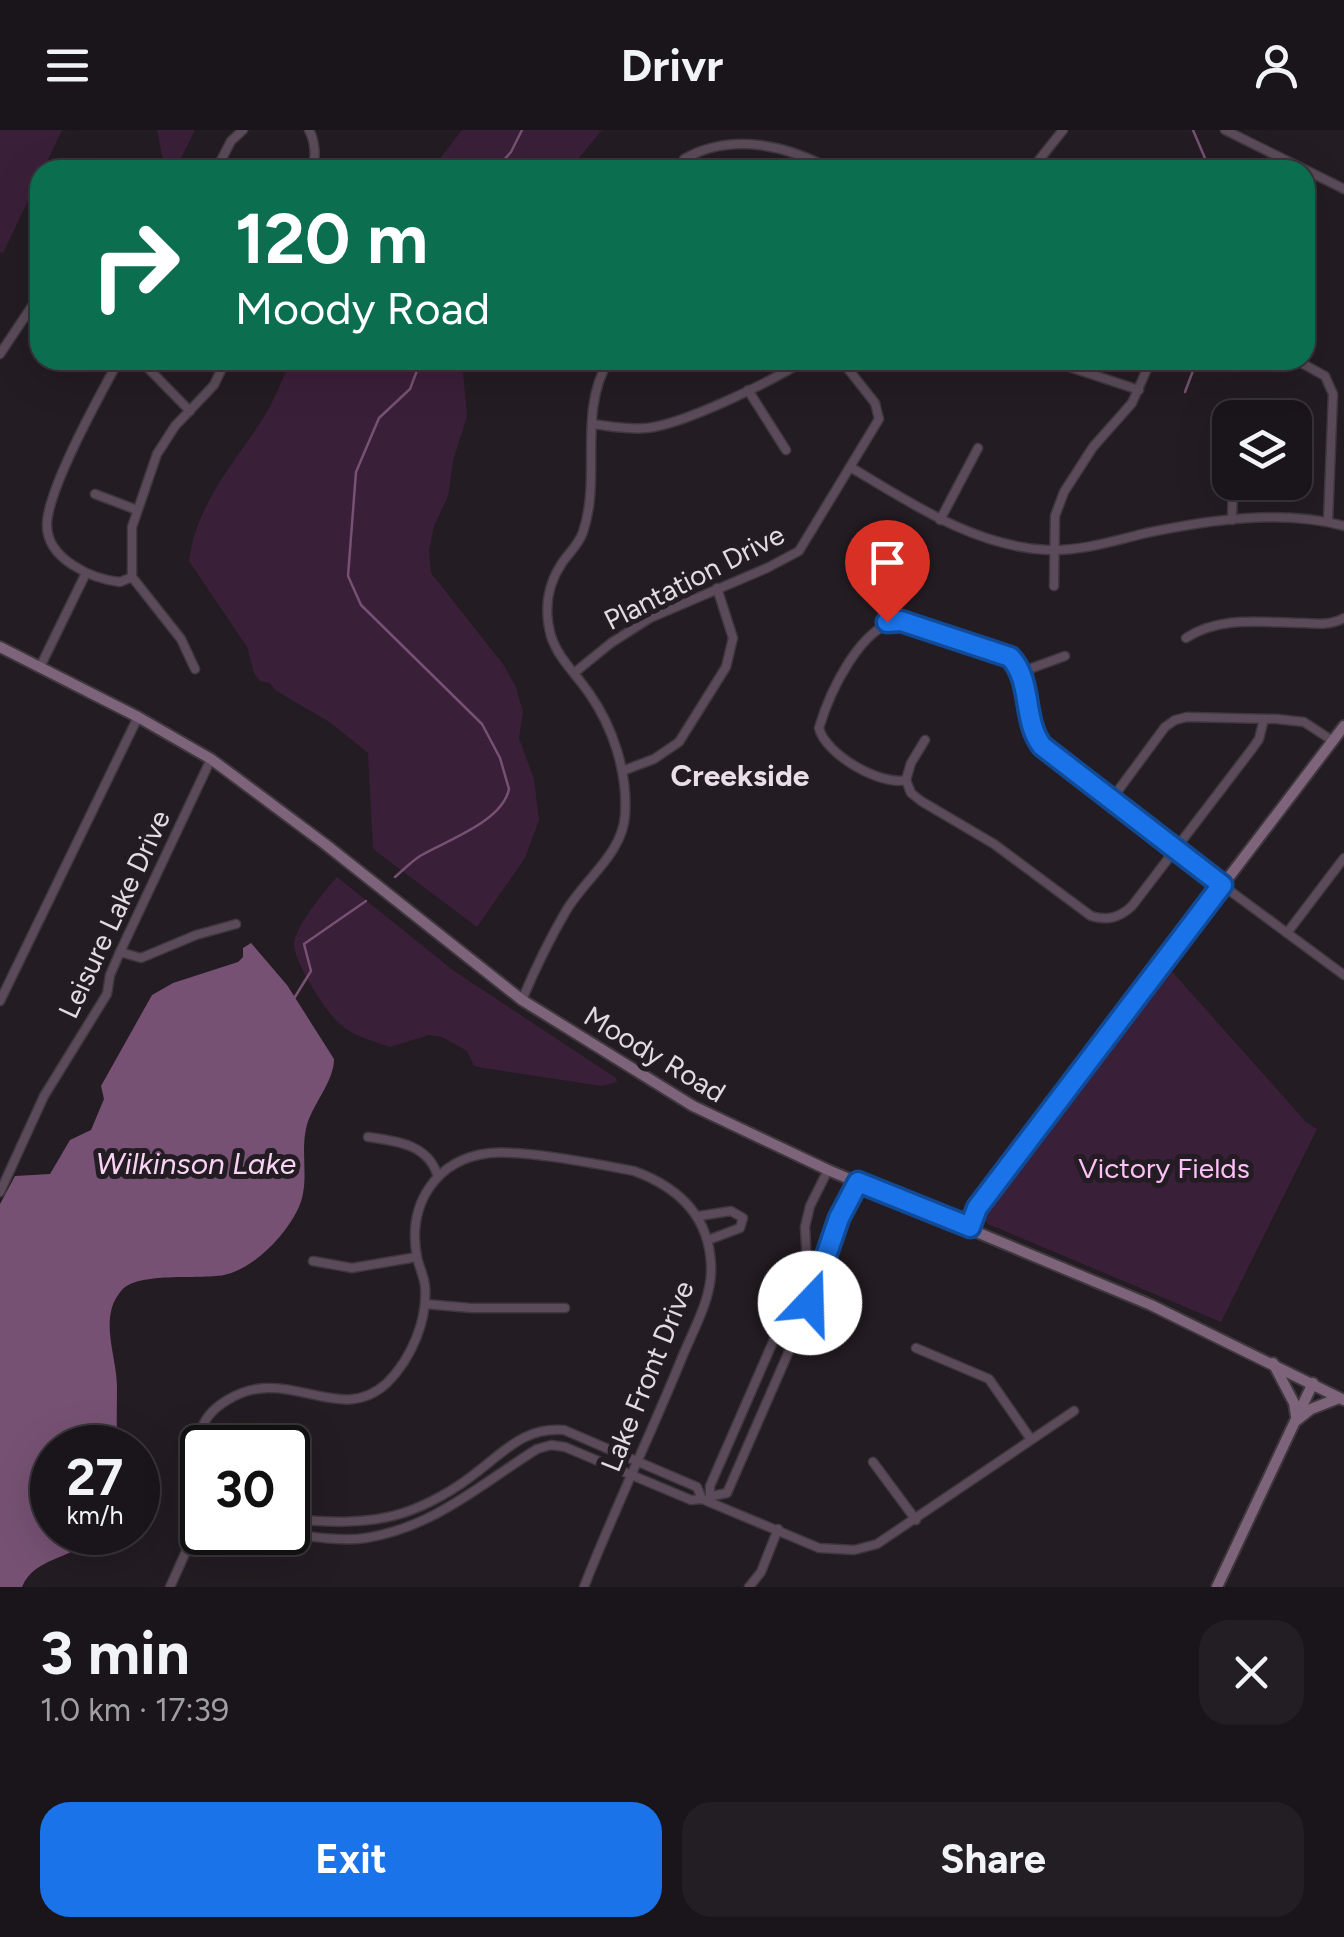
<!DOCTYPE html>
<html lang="en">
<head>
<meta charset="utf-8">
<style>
	:root { --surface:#1a151a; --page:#231e23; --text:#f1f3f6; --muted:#9f9fa2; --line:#383439; --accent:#1a73e8 }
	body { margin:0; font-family:Figtree,sans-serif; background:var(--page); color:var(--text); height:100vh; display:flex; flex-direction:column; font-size:38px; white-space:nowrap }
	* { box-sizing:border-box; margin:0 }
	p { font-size:32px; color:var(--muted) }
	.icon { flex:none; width:55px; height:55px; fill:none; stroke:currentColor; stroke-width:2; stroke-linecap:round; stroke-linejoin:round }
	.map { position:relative; height:1457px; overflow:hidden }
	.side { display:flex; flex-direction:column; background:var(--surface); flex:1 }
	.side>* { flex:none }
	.top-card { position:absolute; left:30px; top:30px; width:1285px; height:210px; border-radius:30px; box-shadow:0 10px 40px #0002,0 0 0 2px var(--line); background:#0b6e4f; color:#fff; overflow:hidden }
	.controls { position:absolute; left:1212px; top:270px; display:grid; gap:20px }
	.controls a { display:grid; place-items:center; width:100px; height:100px; border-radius:20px; background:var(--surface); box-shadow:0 10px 40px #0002,0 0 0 2px var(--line); font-size:50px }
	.speed { position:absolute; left:30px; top:1295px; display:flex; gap:20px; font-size:50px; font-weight:700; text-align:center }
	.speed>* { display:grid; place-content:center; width:130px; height:130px; border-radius:50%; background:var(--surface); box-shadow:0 10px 40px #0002,0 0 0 2px var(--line); line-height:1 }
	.speed small { font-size:25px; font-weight:400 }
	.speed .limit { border:5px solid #111; border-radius:15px; background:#fff; color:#111 }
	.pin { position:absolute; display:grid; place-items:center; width:85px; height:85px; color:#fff; margin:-102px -42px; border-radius:50% 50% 50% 0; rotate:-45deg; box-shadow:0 0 10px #0007 }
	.pin .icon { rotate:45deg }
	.me { position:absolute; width:110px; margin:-55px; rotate:21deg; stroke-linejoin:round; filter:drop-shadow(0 0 8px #0008) }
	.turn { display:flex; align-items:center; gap:35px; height:210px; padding:0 40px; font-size:45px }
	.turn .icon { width:130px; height:130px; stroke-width:2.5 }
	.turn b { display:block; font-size:70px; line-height:85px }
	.round { display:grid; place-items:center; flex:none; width:105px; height:105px; border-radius:30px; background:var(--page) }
	.headline { display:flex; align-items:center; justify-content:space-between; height:170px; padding:0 40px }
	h1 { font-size:60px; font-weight:700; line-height:75px }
	.cta { display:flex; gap:20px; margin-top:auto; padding:20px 40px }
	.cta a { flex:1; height:115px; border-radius:30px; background:var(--accent); color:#fff; font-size:40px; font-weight:700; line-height:115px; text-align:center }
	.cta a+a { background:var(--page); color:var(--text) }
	header { display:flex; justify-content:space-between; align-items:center; height:130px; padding:0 40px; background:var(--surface); font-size:45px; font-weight:700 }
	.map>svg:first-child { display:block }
	.green { fill:#3a1f38 }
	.water { fill:#765173 }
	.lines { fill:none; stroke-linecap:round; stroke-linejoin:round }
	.stream { stroke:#765173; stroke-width:2.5 }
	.street-casing { stroke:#3e373d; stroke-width:11 }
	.secondary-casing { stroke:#3e373d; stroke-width:14 }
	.street { stroke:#5b4b5a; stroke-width:8 }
	.secondary { stroke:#7e647b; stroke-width:10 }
	.route-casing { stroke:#114b97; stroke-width:25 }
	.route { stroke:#1a73e8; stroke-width:18 }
	.labels { text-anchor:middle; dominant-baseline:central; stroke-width:10; stroke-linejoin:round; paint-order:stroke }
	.street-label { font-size:28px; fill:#e2dce1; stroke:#231c22 }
	.park-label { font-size:28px; fill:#fdc0f7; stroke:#231c22 }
	.neighbourhood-label { font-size:30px; font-weight:bold; fill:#e9dfe8; stroke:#231c22 }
	.water-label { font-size:30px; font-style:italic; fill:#f8d3f4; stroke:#231c22 }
</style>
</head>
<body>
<header><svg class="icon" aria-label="menu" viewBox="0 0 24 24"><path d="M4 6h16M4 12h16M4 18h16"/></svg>Drivr<svg class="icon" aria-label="person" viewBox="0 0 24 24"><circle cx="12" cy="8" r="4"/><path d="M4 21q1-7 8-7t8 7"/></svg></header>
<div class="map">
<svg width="1344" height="1457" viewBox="0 0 1344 1457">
	<rect width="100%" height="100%" fill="#231c22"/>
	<g class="green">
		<polygon points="0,0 62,0 43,40 40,40 40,46 3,123 0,122"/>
		<polygon points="157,0 195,0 175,40 165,40"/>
		<polygon points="462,0 602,0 569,40 431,40"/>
		<path d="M291,230H455L463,241L467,286L453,331L448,366L434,396L429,421L431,443L503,534L516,557L523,582L519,608L534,649L539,690L525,728L477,797L373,719L368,623L331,593L275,560L270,553L260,551L254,543L247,517L189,431C196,374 234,333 264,287C275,269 282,249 291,230Z"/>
		<path d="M337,747L454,841L616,948L617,952L602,956L484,938L474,936L467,921L442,907L429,905L390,917C373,911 353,906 340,894C327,884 292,829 294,813C297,794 324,762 337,747Z"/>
		<polygon points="1167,836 1306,992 1317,999 1221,1192 988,1094 981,1085 983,1078"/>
	</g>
	<path class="water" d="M251,813L287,855L334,929C334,953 311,975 306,999C300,1027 311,1054 297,1081C284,1107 253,1139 224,1145C199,1150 137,1141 121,1161C98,1188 117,1226 117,1257C117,1277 116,1297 118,1317L52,1318V1402L94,1403C76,1431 35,1425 22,1457H0V1074L15,1046L50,1044L70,1010L91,1000L104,969L101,956L152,865L173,853L238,832L243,827V818Z"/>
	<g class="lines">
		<g class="stream">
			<polyline points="1193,0 1210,40"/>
			<polyline points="495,40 511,22 522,0"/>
			<polyline points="1185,262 1197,230"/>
			<path d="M395,747C403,740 411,732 420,726C447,710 502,692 509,659L500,628L482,594L361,475L348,446L356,342L379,288L410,259L421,230"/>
			<polyline points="293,870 311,841 304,814 366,771"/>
		</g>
		<defs>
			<g id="street">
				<path d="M309,0C315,11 317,29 311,40"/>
				<polyline points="1225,0 1344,59"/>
				<path d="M684,29C731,2 787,15 832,40"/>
				<polyline points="109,40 111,36"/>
				<polyline points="216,40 231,11 243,0"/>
				<polyline points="1031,40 1063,0"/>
				<polyline points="0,224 40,164"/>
				<path d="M119,230C100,265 48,358 47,394C46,429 92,449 120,452L132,447"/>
				<polyline points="140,230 190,281"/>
				<polyline points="1048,230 1139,260"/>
				<polyline points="1296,230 1325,246 1333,264 1328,391"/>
				<polyline points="748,260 786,320"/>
				<path d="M592,294C610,296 629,300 647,298C685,294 772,251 805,230"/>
				<path d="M852,338C912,374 976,417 1048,420C1082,421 1113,411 1146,403C1209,390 1281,379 1344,396"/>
				<polyline points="95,364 137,380"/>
				<polyline points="940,390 978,318"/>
				<polyline points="1232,390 1233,352"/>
				<polyline points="1054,456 1055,386 1064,362 1093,317 1132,273 1151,230"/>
				<path d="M1186,508C1221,485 1264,493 1304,493C1318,494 1331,495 1344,488"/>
				<polyline points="40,537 86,443"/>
				<polyline points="195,539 181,509 132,447 132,397 157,324 175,296 214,255 226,230"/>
				<polyline points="1021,542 1065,526"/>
				<polyline points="574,543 611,513 650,488 767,438 799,421 879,289 875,273 841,230"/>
				<polyline points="622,641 654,629 679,612 726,537 733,508 717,458"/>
				<path d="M906,650C880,656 825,624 819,598C829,564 861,493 901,491L1010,527C1033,552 1022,591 1042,616L1222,755L1344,845"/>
				<path d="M906,650L911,663L921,671L994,714L1091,786C1107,791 1119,788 1132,776L1252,619L1259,609L1264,589"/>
				<polyline points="906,650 911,633 925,610"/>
				<polyline points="1111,670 1165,597 1175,590 1187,587 1277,589 1304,592 1333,611"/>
				<polyline points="1287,803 1344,728"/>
				<polyline points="120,822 141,828 196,805 236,794"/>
				<path d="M522,870C535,839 549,810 566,781C584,750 623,723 625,685C628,643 613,597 589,563C576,544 558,528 551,506C544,481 547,455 562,433C569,423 579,414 583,402C602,346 577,282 609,230"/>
				<polyline points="0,871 138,587"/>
				<path d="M368,1007C396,1011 427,1014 437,1044"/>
				<polyline points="0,1062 44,966 107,864 110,845 120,822 211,629"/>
				<polyline points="699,1086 731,1081 743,1088 740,1098 708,1110"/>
				<polyline points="313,1131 352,1138 417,1127"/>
				<polyline points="425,1174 471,1178 565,1178"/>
				<polyline points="916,1218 989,1249 1030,1308"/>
				<polyline points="873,1332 916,1390"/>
				<path d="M202,1343C201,1332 198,1317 200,1305C205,1276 243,1257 271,1258C312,1258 350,1287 387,1253C411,1229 428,1190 425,1156C424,1146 419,1137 417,1127C407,1074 436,1029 490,1023C526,1020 597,1034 634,1041C678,1057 709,1086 711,1135C713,1167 693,1200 681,1230C650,1306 614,1380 584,1457"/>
				<polyline points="712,1366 727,1363 810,1173 839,1088 858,1053"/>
				<polyline points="710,1372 710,1356 807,1134 805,1097 810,1076 828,1040"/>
				<path d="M288,1389C326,1392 366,1395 403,1383C428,1375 456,1359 477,1342C506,1320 525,1297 564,1300L697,1357L702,1369"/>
				<path d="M281,1402C308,1406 339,1412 366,1408C434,1397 481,1354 537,1319L551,1315L565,1317L691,1370L702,1369L819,1418L854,1420L877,1414L1074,1281"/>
				<polyline points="170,1457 202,1386"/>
				<polyline points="749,1457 761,1442 778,1399"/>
			</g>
			<g id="secondary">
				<polyline points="0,517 138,587 211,629 325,714 522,870 693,976 828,1040 1151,1175 1344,1270"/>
				<polyline points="970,1097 977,1078 1344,596"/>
				<polyline points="1273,1233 1294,1273 1296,1286"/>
				<polyline points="1297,1290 1311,1279 1339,1268"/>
				<polyline points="1217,1457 1313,1253"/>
			</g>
		</defs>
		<use href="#street" class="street-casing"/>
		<use href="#secondary" class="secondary-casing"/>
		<use href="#street" class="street"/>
		<use href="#secondary" class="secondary"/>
	</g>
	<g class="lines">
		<defs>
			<path id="route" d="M810,1173L839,1088L858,1052L970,1097L977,1078L1222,755L1042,616C1022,590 1033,551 1010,527L901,491L887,492"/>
		</defs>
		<use href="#route" class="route-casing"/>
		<use href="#route" class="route"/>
	</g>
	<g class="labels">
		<g class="street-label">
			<text transform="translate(694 447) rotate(-27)">Plantation Drive</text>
			<text transform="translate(114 784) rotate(-65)">Leisure Lake Drive</text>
			<text transform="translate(655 924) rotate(31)">Moody Road</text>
			<text transform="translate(647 1246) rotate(-68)">Lake Front Drive</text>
		</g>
		<g class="park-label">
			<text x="1164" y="1038">Victory Fields</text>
		</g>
		<g class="neighbourhood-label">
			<text x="740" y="645">Creekside</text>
		</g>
		<g class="water-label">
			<text x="196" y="1033">Wilkinson Lake</text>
		</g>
	</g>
</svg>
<div class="controls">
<a><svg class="icon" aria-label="layers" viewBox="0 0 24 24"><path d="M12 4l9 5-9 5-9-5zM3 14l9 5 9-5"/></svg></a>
</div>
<div class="speed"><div>27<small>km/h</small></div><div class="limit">30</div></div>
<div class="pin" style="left:887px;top:492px;background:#d93025"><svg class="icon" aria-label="arrive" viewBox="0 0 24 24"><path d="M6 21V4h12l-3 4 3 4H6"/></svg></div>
<svg class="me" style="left:810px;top:1173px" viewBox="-20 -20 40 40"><circle r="19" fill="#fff"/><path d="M0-13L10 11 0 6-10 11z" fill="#1a73e8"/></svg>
<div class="top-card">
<div class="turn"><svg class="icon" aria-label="right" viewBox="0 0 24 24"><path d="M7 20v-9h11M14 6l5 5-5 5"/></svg><div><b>120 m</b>Moody Road</div></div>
</div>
</div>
<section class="side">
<div class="headline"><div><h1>3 min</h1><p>1.0 km · 17:39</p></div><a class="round"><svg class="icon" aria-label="close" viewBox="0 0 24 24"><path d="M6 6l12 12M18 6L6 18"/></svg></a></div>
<div class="cta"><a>Exit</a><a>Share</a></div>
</section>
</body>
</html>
